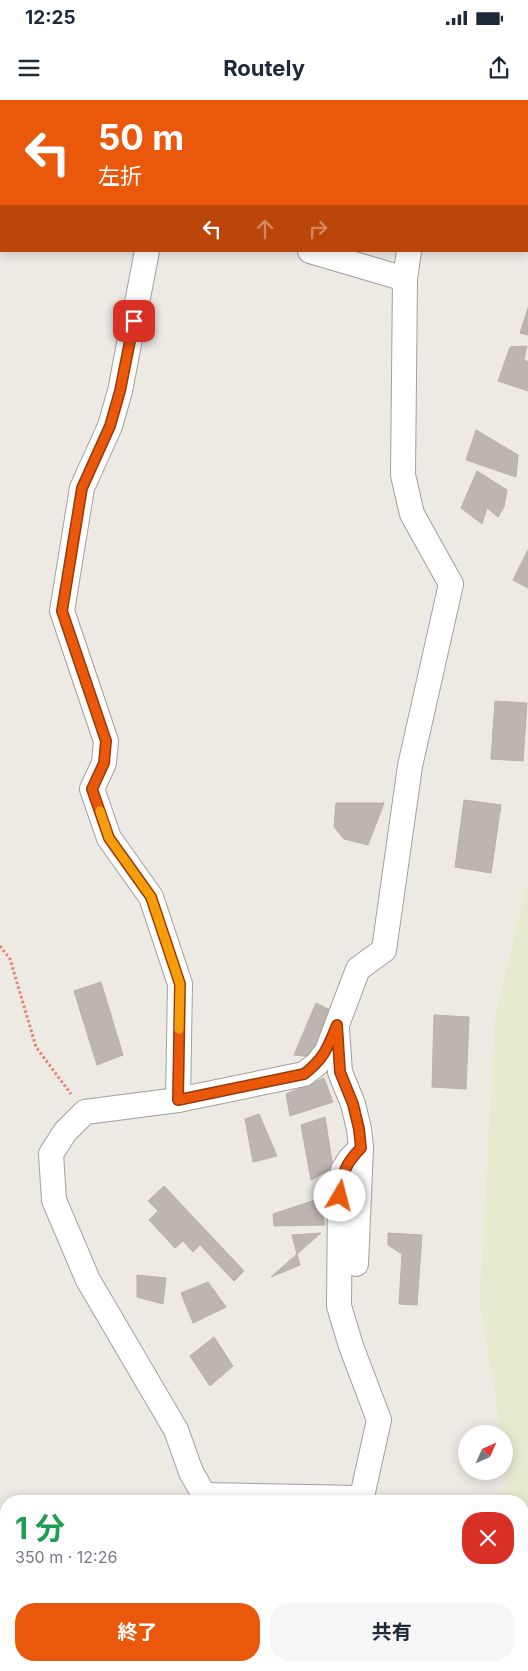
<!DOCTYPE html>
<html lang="ja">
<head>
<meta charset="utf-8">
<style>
	:root { --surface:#fff; --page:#f6f6f7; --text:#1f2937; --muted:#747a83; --accent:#ea580c }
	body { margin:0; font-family:Inter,"Noto Sans JP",sans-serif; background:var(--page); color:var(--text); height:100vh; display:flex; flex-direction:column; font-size:19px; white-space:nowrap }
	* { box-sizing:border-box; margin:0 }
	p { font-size:16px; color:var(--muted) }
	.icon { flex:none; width:28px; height:28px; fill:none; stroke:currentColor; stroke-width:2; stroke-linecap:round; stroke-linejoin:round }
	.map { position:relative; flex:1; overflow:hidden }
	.side { position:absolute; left:0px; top:1395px; width:529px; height:176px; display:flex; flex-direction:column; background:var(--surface); border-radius:20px 20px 0 0; box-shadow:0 2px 12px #0003 }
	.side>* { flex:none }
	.top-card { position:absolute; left:0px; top:0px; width:529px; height:152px; box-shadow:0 2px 12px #0003; background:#ea580c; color:#fff; overflow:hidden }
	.needle { width:32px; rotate:45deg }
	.buttons { position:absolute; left:458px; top:1325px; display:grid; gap:10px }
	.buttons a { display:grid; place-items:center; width:55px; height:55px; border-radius:50%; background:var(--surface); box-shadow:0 2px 12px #0003; font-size:25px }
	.pin { position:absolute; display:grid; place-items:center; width:42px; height:42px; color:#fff; margin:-21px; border-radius:10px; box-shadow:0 2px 8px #0006 }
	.me { position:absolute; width:55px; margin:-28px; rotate:8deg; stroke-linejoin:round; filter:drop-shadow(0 0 4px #0008) }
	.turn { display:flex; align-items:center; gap:18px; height:105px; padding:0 15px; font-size:22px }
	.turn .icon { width:65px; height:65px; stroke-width:2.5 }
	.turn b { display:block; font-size:35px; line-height:42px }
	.lanes { display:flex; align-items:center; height:48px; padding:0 15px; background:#0003; justify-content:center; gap:25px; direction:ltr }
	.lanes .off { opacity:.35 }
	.round { display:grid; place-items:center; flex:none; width:52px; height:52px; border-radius:20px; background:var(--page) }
	.head { display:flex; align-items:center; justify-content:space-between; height:85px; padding:0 15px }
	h1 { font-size:30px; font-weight:700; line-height:38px; color:#1e9e55 }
	.action { display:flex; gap:10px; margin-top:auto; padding:10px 15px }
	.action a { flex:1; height:58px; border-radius:20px; background:var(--accent); color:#fff; font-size:20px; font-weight:700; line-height:58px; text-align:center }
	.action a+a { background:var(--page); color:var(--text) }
	.status { display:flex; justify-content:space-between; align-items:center; height:35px; padding:0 25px; background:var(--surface); direction:ltr }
	.status svg { height:14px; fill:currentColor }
	header { display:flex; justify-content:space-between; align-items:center; height:65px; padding:0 15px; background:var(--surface); font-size:22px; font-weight:700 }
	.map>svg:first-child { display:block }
	.farmland { fill:#e8ead0 }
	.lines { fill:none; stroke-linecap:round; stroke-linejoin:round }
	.stream { stroke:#a8ccd6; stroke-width:7 }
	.building { fill:#bcb5b0; stroke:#bcb0a7 }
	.minor-casing { stroke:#a0a0a0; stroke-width:26 }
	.path { stroke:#eb8076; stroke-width:3; stroke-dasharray:2.5 2.5; stroke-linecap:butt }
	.minor { stroke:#fff; stroke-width:24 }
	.route-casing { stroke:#983908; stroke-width:12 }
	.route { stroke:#ea580c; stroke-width:9 }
	.slow { stroke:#f59e0b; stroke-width:9 }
</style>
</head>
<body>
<div class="status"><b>12:25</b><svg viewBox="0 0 49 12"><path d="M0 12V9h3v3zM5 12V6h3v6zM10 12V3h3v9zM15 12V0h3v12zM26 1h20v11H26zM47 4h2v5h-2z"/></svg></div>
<header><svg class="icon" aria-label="menu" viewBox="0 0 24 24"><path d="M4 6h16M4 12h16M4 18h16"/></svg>Routely<svg class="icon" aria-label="share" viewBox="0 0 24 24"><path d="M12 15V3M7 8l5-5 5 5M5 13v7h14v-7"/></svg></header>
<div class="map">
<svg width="528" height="1571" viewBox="0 0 528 1571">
	<rect width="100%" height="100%" fill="#ede9e3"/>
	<g class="farmland">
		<polygon points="201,0 422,0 201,1"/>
		<polygon points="528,780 528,1571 498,1571 498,1565 522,1565 522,1401 504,1401 506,1362 504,1334 501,1334 480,1201 495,918"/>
	</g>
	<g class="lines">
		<g class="stream">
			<polyline points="168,1 168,0"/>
			<polyline points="528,85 528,84"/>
		</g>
	</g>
	<g class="building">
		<polygon points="528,208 528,235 520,233"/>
		<polygon points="527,246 524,259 528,262 528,291 498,281 510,247"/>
		<polygon points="476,330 518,355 516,377 466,360"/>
		<polygon points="477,371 507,390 504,407 498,417 487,408 482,424 461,408"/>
		<polygon points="528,450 528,488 513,480"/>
		<polygon points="495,601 527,603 523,661 491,659"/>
		<polygon points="464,700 501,705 491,773 455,767"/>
		<polygon points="336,703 384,703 368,745 344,739 334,727"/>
		<polygon points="101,882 123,955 97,965 74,891"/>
		<polygon points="316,903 334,912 314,957 294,955"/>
		<polygon points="434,915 469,917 466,989 432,987"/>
		<polygon points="324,978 333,1002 290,1016 286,994"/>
		<polygon points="259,1014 277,1056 253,1062 245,1019"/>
		<polygon points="325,1017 333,1068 311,1080 301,1025"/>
		<polygon points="164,1086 244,1171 234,1181 200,1145 193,1152 183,1141 175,1148 149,1120 158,1111 148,1101"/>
		<polygon points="318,1099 325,1125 274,1126 273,1114"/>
		<polygon points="321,1133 297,1154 292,1135"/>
		<polygon points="388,1133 422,1135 417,1205 399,1204 402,1154 388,1145"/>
		<polygon points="297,1154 300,1165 271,1177 296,1155"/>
		<polygon points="137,1175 166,1178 163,1204 137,1197"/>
		<polygon points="208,1182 226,1207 193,1223 181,1193"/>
		<polygon points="214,1237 233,1266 210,1286 190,1256"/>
	</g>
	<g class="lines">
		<defs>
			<g id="minor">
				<polyline points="438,1 438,0"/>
				<polyline points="147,151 120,291 110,326 82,388 62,511 106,641 104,663 92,689 109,738 151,797 180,884 178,1000"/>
				<polyline points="310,151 405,179"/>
				<polyline points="337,929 340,972 353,1004 359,1029 361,1048 356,1164"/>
				<polyline points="204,1395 191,1372 176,1330 88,1180 54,1100 51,1054 65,1032 85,1012 178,1000 304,974 317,964 327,951 358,869 384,850 410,666 451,484 412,414 403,375 405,179 409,151"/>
				<polyline points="204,1395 360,1398"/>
				<polyline points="361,1401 379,1320 351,1246 339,1206 340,1096 343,1070 350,1059 361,1048"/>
				<polyline points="216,1565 217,1571"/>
				<polyline points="408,1565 410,1571"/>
			</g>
		</defs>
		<use href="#minor" class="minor-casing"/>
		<g class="path">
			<polyline points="22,0 24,1"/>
			<polyline points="528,122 528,120"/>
			<polyline points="0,846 10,859 36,947 71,994"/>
		</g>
		<use href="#minor" class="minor"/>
	</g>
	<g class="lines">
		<defs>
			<path id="route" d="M134,221L120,291L110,326L82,388L62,511L106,641L104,663L92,689L109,738L151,797L180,884L178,1000L304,974C324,959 328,947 337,925L340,972L353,1004L359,1029L361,1048C344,1065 343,1073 340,1096"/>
		</defs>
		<use href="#route" class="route-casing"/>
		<use href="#route" class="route"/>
		<polyline class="slow" points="100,711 109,738 151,797 180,884 179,929"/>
	</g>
</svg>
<div class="buttons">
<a><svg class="needle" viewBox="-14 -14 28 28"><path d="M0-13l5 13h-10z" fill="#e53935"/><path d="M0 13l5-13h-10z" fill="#747a83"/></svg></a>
</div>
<div class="pin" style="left:134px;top:221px;background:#d93025"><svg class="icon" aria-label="arrive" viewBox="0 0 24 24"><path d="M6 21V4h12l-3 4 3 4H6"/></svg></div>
<svg class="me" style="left:340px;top:1096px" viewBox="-20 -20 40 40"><circle r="19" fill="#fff"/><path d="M0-13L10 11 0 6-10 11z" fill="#ea580c"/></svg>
<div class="top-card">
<div class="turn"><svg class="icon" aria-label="left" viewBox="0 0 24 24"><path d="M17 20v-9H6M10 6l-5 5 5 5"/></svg><div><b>50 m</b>左折</div></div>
<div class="lanes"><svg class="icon" aria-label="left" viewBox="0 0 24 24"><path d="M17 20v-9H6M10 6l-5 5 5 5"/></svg><svg class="icon off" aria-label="ahead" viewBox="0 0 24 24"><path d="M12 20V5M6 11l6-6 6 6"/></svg><svg class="icon off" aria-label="right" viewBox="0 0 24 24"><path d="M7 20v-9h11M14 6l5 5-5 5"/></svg></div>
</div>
<section class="side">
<div class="head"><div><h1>1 分</h1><p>350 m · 12:26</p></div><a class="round" style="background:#d93025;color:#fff"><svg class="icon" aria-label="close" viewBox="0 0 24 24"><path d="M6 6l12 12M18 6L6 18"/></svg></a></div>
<div class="action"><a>終了</a><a>共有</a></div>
</section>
</div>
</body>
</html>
